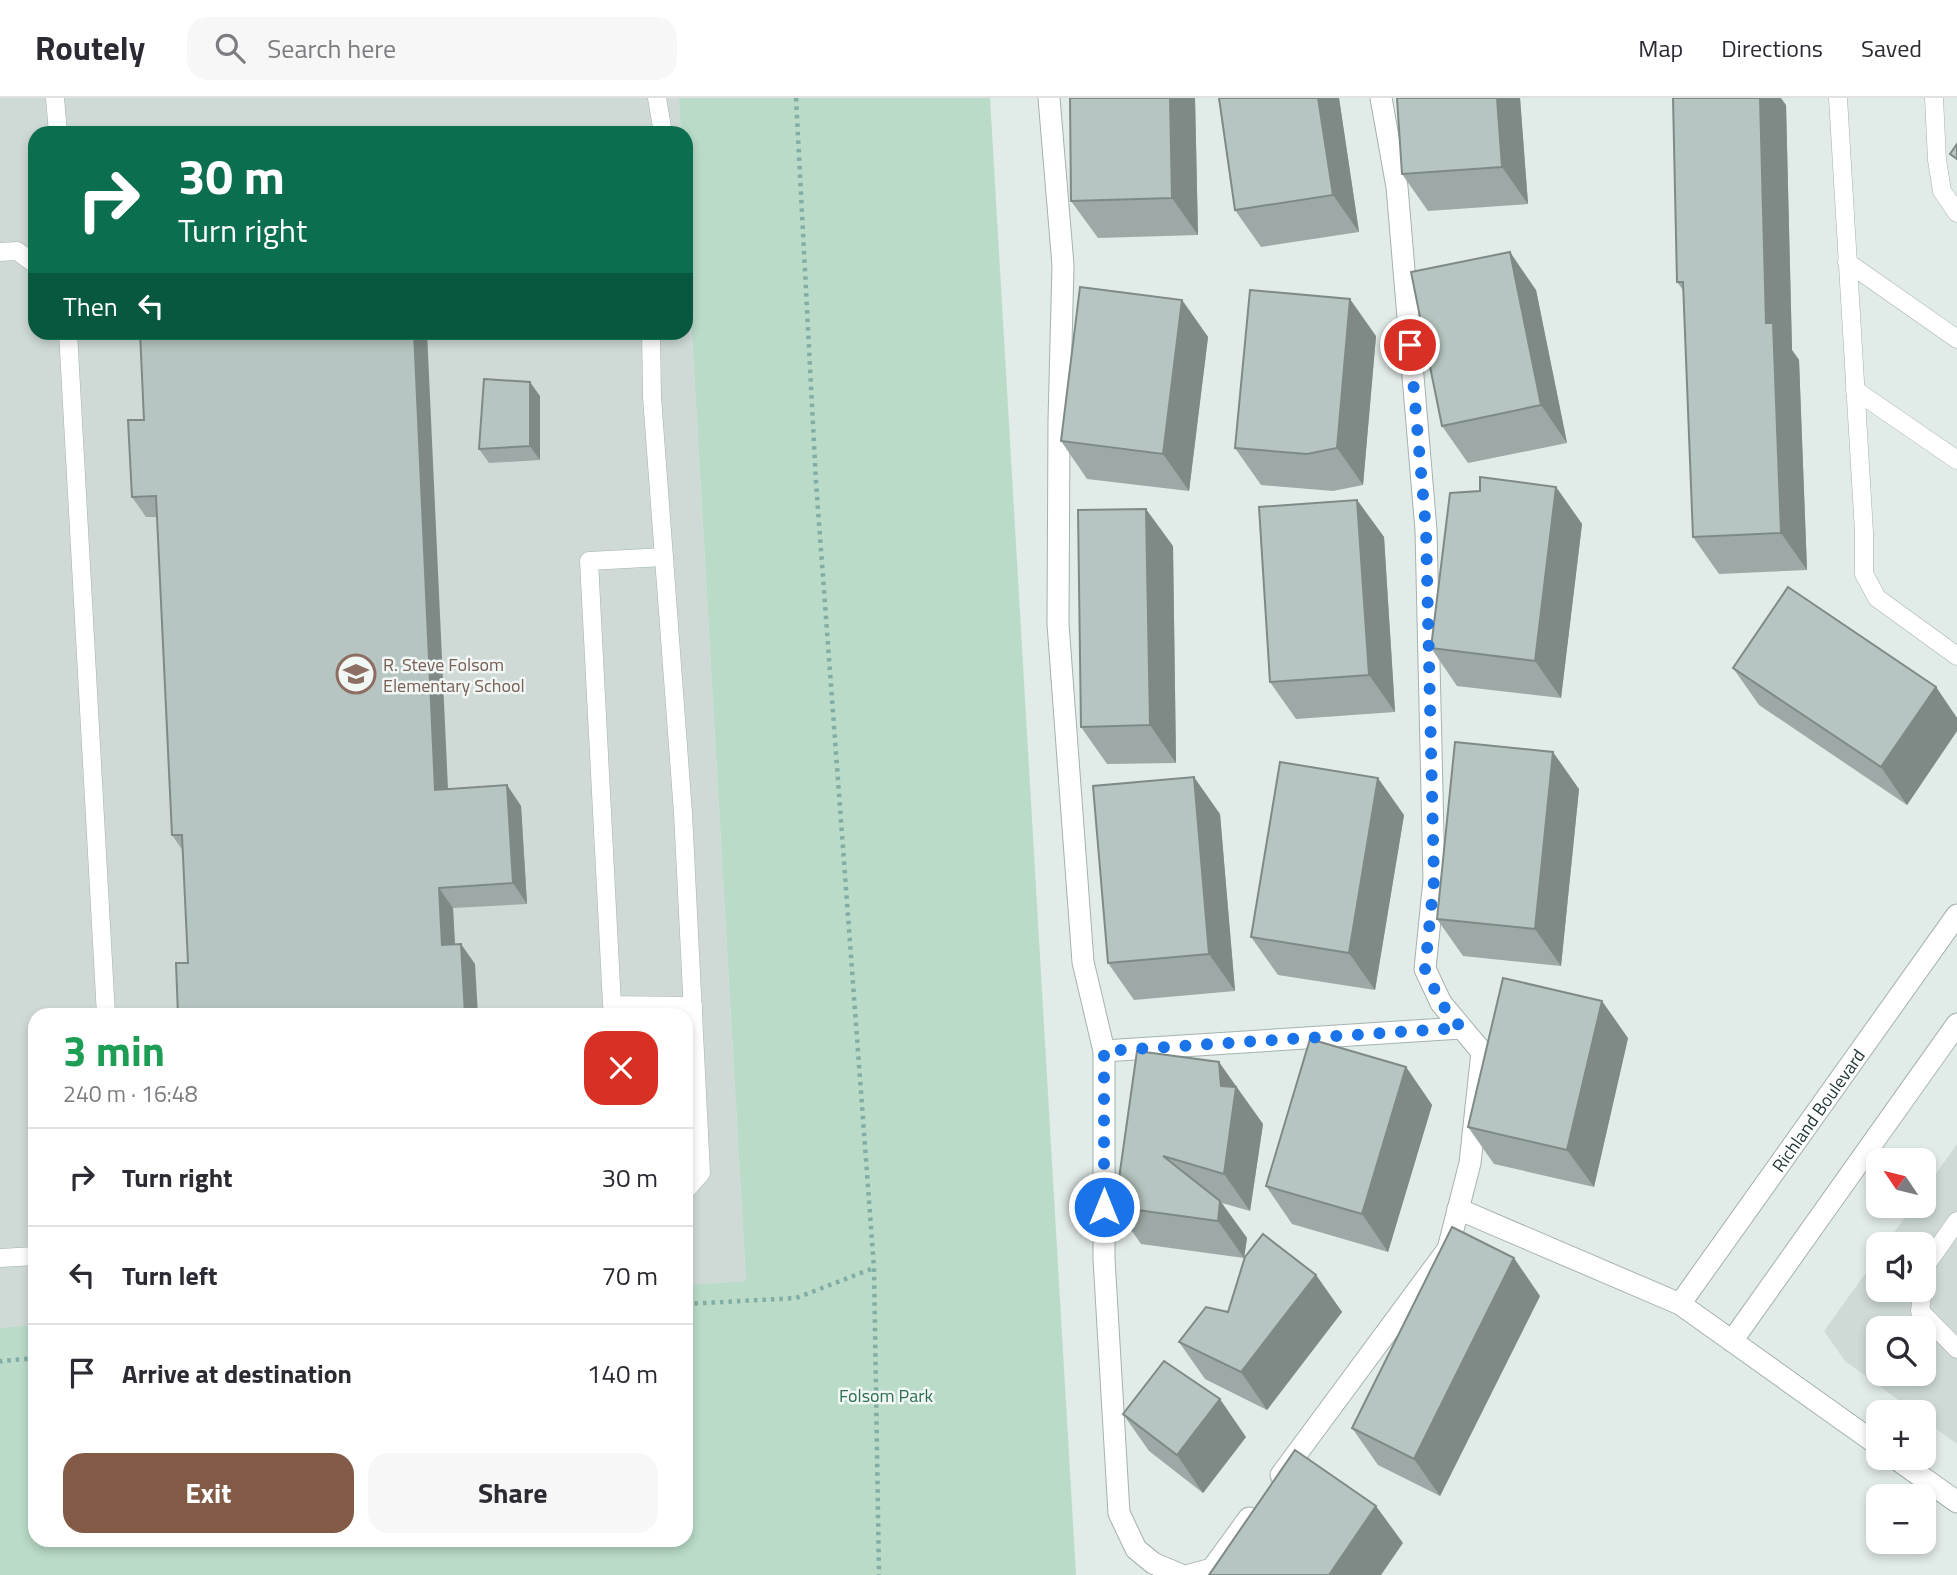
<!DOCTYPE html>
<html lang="en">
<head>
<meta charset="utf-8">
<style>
	:root { --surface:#fff; --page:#f7f7f7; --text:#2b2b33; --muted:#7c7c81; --line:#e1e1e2; --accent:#825a46 }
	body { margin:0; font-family:"Titillium Web",sans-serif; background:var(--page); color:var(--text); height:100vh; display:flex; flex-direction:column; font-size:26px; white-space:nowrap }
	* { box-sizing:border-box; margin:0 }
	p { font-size:23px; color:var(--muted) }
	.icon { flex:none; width:38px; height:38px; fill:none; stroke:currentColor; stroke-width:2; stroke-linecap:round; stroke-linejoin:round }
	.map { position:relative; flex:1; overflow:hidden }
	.side { position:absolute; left:28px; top:910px; width:665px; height:539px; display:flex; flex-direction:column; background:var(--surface); border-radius:21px; box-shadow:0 4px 10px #0003 }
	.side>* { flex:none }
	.hud { position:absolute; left:28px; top:28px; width:665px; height:214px; border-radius:21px; box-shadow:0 4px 10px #0003; background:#0b6e4f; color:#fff; overflow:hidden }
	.needle { width:46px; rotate:305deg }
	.tools { position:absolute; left:1866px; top:1050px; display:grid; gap:14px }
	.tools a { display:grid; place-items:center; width:70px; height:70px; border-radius:14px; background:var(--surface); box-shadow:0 4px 10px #0003; font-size:35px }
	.pin { position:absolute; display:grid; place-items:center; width:60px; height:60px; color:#fff; margin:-30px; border:4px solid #fff; border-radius:50%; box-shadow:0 2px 7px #0007 }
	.me { position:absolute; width:77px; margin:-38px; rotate:0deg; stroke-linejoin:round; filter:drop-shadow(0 0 5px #0008) }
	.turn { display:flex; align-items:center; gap:24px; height:147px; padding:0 35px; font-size:32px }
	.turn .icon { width:91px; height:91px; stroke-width:2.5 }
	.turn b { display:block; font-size:49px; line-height:60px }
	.then { display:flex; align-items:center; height:66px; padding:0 35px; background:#0003; gap:14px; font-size:26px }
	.round { display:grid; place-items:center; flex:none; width:74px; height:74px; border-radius:21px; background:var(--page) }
	.head { display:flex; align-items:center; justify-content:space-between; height:119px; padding:0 35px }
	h1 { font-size:42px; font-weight:700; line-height:52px; color:#1e9e55 }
	.action { display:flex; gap:14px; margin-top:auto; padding:14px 35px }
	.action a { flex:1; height:80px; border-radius:21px; background:var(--accent); color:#fff; font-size:28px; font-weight:700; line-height:80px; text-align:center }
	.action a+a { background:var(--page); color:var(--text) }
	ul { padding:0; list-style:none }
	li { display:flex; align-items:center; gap:21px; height:98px; padding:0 35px; border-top:2px solid var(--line) }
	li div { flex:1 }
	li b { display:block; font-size:26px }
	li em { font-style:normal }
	header { display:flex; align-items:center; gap:42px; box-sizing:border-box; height:98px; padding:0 35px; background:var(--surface); border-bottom:2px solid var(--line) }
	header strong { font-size:33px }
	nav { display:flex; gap:38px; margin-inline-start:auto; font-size:24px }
	.search { width:490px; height:63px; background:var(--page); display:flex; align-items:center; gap:18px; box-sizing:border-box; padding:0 24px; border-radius:21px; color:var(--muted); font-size:26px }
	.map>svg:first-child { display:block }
	.built { fill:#cfdad7; fill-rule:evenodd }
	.green { fill:#badbc8 }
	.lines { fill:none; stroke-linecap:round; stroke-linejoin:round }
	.lane-casing { stroke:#a4b2af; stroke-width:19 }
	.street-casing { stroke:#a4b2af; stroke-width:23 }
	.path { stroke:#82ada5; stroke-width:4.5; stroke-dasharray:3.5 5; stroke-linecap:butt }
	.lane { stroke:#fff; stroke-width:18 }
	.street { stroke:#fff; stroke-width:21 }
	.wall { fill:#9da9a6 }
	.shaded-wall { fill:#7f8a87 }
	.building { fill:#b6c5c1; stroke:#7f8a87; stroke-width:2 }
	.route { stroke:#1a73e8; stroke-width:12; stroke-dasharray:0 21.6 }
	.labels { text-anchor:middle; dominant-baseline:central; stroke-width:5; stroke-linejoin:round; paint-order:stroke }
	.education-label { font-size:18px; fill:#785e54; stroke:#f1f7f5; text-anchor:start }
	.street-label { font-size:18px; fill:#223a37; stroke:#f1f7f5 }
	.park-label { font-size:18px; fill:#2e6f50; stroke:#f1f7f5 }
</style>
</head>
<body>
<header>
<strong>Routely</strong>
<div class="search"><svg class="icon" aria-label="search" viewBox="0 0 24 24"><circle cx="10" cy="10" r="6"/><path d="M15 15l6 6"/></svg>Search here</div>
<nav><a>Map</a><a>Directions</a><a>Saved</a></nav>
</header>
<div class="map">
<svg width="1957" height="1477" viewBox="0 0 1957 1477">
	<rect width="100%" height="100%" fill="#e1ebe8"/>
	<g class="built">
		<polygon points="0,0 679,0 681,35 35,35 35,234 686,234 686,130 746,1183 686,1187 686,917 35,917 35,1227 0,1230"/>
		<path d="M1957,1046V1346L1923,1321V1314H1915L1845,1263L1824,1233L1878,1158V1192H1923V1146H1886L1913,1108H1923V1094ZM1878,1230H1923V1276H1878Z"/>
	</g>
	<polygon class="green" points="679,0 990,0 1076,1477 0,1477 0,1230 35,1227 35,1442 686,1442 686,1187 746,1183 686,130 686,35 681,35"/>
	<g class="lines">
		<defs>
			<g id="lane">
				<polyline points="55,0 58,35"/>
				<polyline points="657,0 663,35"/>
				<polyline points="1838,0 1864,434 1864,476 1877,500 1957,558"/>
				<polyline points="1934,0 1937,62 1942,93 1957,115"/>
				<polyline points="0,154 17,153 35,166"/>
				<polyline points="1847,164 1957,241"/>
				<polyline points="68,234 106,917"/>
				<polyline points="651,234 652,299 683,715 701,1075 686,1092"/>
				<polyline points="1855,292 1957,362"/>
				<polyline points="664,459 589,463 612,907 693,908"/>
				<polyline points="0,1160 35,1158"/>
				<polyline points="1923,1187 1926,1167 1957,1123"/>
				<polyline points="1923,1192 1920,1213 1957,1251"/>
			</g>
			<g id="street">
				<polyline points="1049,0 1063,167 1059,323 1058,526 1083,864 1104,953 1104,1161 1119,1415 1136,1451 1153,1465 1181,1477"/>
				<polyline points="1104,953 1461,930"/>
				<polyline points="1458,1111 1680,1206 1878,1347"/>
				<path id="s1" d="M1680,1206L1957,817"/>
				<polyline points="1732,1243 1957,926"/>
				<polyline points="1895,1360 1957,1404"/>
				<polyline points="1281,1377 1448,1151 1470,1065 1482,954 1441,905 1425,871 1434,782 1426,432 1397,89 1381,0"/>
				<polyline points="1190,1477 1212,1471 1249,1420"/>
			</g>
		</defs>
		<use href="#lane" class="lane-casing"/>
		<use href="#street" class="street-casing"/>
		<g class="path">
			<polyline points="796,0 816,384 874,1170 879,1477"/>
			<polyline points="686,1206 796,1200 874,1170"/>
			<polyline points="0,1265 1,1263 35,1260"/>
		</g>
		<use href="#lane" class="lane"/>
		<use href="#street" class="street"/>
	</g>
	<g class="wall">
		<polygon points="1195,0 1198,137 1098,140 1071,103"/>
		<polygon points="1339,0 1359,134 1261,149 1235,112"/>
		<polygon points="1520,0 1528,106 1428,113 1402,76"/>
		<polygon points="1786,7 1792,252 1799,262 1807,472 1719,476 1693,439 1683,192 1677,184"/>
		<polygon points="1536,192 1567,345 1468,365 1442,328"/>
		<polygon points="1182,202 1208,239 1189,393 1087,381 1061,343"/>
		<polygon points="1376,238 1363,387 1333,393 1261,387 1235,350"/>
		<polygon points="540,298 540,362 489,365 479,351"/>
		<polygon points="128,322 448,692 507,687 521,708 527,806 453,810 455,846 475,866 183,753 172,737 157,419 146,419 132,399"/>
		<polygon points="1556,389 1582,426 1561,600 1457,588 1431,550"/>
		<polygon points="1357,402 1384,439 1395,614 1296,621 1270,584"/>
		<polygon points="1173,448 1176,665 1107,666 1081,629"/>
		<polygon points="1733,570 1936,589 1957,620 1957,633 1907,707 1759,607"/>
		<polygon points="1579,691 1561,868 1463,858 1437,821"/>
		<polygon points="1220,716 1235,893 1134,902 1108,865"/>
		<polygon points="1404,717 1375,892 1278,877 1251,839"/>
		<polygon points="1628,940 1594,1089 1494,1066 1468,1029"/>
		<polygon points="1406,969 1432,1007 1388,1154 1292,1126 1266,1088"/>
		<polygon points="1236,989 1263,1026 1250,1113 1222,1105 1247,1140 1244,1160 1141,1146 1115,1109"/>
		<polygon points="1316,1177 1342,1214 1267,1312 1205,1281 1179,1244 1228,1214"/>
		<polygon points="1540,1198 1440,1398 1378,1367 1352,1330"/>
		<polygon points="1123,1316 1246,1339 1203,1395 1149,1353"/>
	</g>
	<g class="shaded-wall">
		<polygon points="1170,0 1195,0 1198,137 1172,100"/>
		<polygon points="1318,0 1339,0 1359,134 1333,97"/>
		<polygon points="1497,0 1520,0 1528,106 1502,69"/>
		<polygon points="1760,0 1781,0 1786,7 1792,252 1799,262 1807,472 1781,435 1766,225"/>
		<polygon points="1510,154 1536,192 1567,345 1541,307"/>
		<polygon points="1350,201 1376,238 1363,387 1337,350"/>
		<polygon points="1182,202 1208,239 1189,393 1163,356"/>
		<polygon points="414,234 427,234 449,713 435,692"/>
		<polygon points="530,284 540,298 540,362 530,348"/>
		<polygon points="1556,389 1582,426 1561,600 1535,563"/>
		<polygon points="1357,402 1384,439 1395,614 1369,577"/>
		<polygon points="1146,411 1173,448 1176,665 1150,627"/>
		<polygon points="1936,589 1957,620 1957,633 1907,707 1881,669"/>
		<polygon points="1553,654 1579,691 1561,868 1535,831"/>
		<polygon points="1194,679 1220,716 1235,893 1209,856"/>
		<polygon points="1378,680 1404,717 1375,892 1349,855"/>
		<polygon points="507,687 521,708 527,806 513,785"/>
		<polygon points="439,790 453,810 456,867 442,847"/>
		<polygon points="461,846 475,866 478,917 465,917"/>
		<polygon points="1602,903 1628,940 1594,1089 1567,1052"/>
		<polygon points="1219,964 1263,1026 1250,1113 1224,1076 1221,988"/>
		<polygon points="1406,969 1432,1007 1388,1154 1362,1116"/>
		<polygon points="1220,1103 1247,1140 1244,1160 1218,1123"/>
		<polygon points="1514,1160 1540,1198 1440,1398 1414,1361"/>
		<polygon points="1316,1177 1342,1214 1267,1312 1241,1274"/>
		<polygon points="1220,1301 1246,1339 1203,1395 1177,1357"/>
		<polygon points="1376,1408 1403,1445 1381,1477 1329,1477"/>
	</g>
	<g class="building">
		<polygon points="1070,0 1170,0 1172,100 1071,103"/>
		<polygon points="1219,0 1318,0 1333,97 1235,112"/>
		<polygon points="1397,0 1497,0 1502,69 1402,76"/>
		<polygon points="1673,0 1760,0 1766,225 1773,225 1781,435 1693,439 1683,184 1677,184"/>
		<polygon points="1957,46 1957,61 1950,56"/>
		<polygon points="1510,154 1541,307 1442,328 1411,174"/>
		<polygon points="1080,189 1182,202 1163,356 1061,343"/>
		<polygon points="1250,192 1350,201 1337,350 1307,356 1235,350"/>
		<polygon points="140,234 414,234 435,692 507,687 513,785 439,790 442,847 461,846 465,917 178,917 176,865 188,865 182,737 172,737 156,398 132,399 128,322 144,322"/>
		<polygon points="484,281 530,284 530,348 479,351"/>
		<polygon points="1480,379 1556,389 1535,563 1431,550 1450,395 1480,393"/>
		<polygon points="1357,402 1369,577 1270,584 1259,409"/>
		<polygon points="1146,411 1150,627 1081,629 1078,412"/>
		<polygon points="1788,489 1936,589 1881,669 1733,570"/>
		<polygon points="1455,644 1553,654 1535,831 1437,821"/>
		<polygon points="1280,664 1378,680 1349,855 1251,839"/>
		<polygon points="1194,679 1209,856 1108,865 1093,688"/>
		<polygon points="1503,880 1602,903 1567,1052 1468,1029"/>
		<polygon points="1310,941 1406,969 1362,1116 1266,1088"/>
		<polygon points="1137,953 1219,964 1221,988 1236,989 1224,1076 1163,1058 1220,1103 1218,1123 1115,1109"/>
		<polygon points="1452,1129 1514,1160 1414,1361 1352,1330"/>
		<polygon points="1263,1136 1316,1177 1241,1274 1179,1244 1206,1209 1228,1214 1245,1159"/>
		<polygon points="1164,1263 1220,1301 1177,1357 1123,1316"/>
		<polygon points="1295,1352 1376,1408 1329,1477 1209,1477"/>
	</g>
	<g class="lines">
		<polyline class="route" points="1104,1109 1104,953 1461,930 1441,905 1425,871 1434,782 1426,432 1410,247"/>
	</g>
	<defs>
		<symbol id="school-ring" viewBox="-11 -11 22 22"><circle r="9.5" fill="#f1f7f5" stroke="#8d6e63" stroke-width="1.5"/><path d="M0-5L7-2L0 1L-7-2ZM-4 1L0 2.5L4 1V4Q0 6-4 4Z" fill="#8d6e63"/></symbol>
	</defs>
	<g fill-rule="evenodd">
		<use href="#school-ring" x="334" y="554" width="44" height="44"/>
	</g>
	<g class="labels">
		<g class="education-label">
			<text x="383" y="566">R. Steve Folsom<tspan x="383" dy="21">Elementary School</tspan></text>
		</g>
		<g class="street-label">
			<text stroke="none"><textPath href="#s1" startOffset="238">Richland Boulevard</textPath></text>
		</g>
		<g class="park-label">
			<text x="886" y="1297">Folsom Park</text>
		</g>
	</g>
</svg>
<div class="tools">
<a><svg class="needle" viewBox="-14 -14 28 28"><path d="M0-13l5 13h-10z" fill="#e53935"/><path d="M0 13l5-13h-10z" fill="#7c7c81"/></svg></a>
<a><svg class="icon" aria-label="sound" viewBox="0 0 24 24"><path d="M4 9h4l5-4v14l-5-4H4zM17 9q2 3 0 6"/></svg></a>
<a><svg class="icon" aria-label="search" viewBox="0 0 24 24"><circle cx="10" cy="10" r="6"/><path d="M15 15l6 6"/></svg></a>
<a>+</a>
<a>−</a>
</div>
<div class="pin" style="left:1410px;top:247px;background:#d93025"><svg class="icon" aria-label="arrive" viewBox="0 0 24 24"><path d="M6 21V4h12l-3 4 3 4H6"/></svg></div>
<svg class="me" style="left:1104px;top:1109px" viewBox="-20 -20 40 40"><circle r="17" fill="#1a73e8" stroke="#fff" stroke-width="3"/><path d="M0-11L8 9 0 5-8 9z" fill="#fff"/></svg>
<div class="hud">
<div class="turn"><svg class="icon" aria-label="right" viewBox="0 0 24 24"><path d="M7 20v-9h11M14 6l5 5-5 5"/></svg><div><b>30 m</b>Turn right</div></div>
<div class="then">Then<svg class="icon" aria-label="left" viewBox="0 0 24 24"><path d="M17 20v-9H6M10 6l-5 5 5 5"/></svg></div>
</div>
<section class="side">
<div class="head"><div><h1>3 min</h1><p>240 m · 16:48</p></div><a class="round" style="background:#d93025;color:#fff"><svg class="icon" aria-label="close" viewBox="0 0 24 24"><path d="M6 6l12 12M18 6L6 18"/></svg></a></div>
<ul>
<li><svg class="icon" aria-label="right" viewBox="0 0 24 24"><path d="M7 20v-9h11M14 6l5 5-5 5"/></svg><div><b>Turn right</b></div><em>30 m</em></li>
<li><svg class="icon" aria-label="left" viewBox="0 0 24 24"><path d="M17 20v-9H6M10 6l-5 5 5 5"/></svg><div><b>Turn left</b></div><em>70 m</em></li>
<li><svg class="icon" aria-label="arrive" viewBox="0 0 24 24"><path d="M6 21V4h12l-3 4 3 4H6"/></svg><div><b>Arrive at destination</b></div><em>140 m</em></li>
</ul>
<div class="action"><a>Exit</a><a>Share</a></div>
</section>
</div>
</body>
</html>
